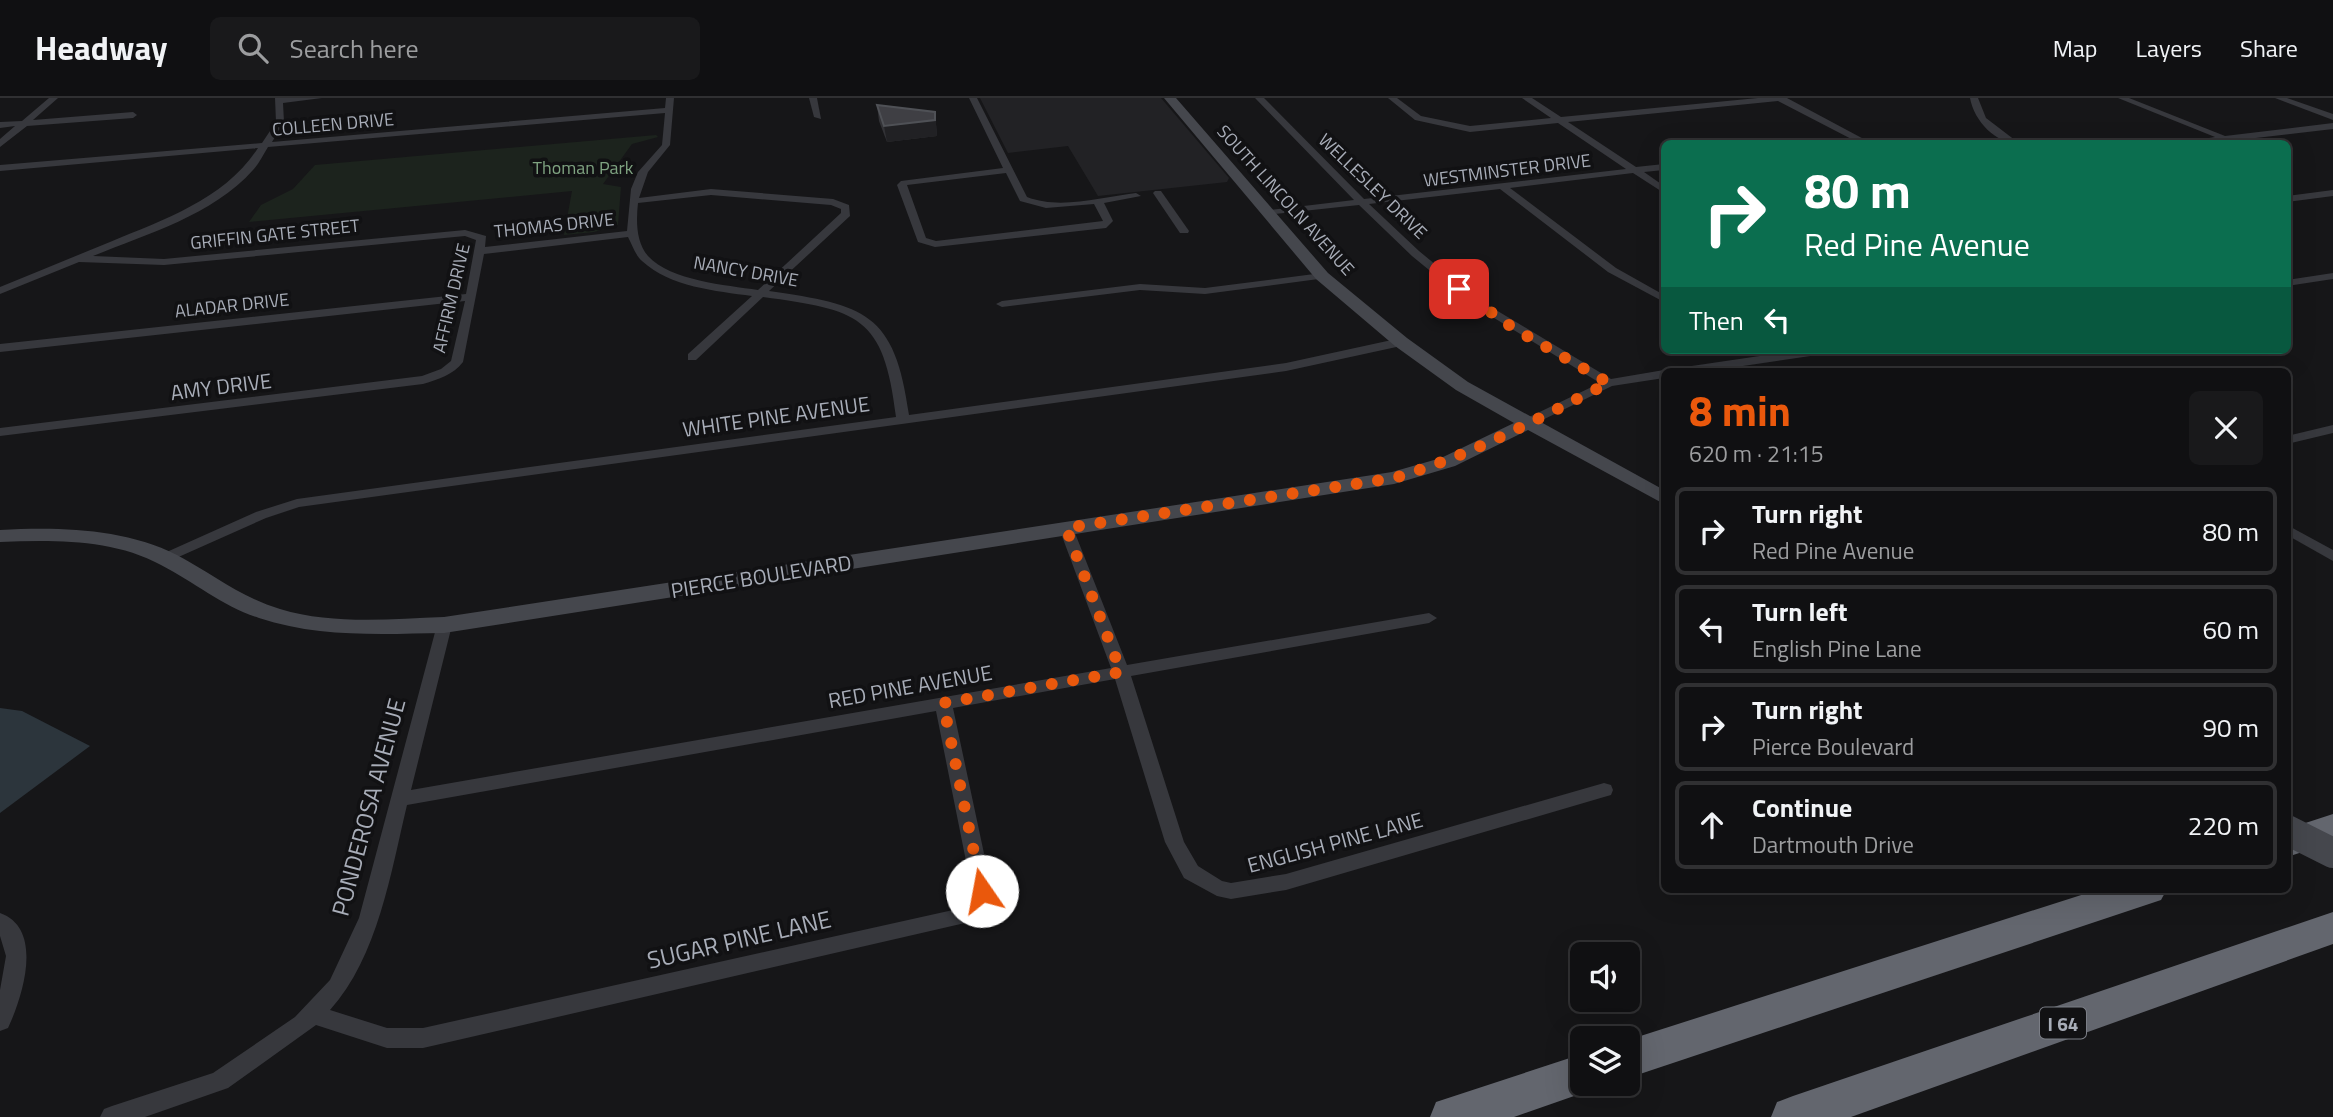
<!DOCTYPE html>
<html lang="en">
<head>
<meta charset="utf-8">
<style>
	:root { --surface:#101012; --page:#19191b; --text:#f1f3f6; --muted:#9c9d9f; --line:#303032; --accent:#ea580c }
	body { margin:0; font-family:"Titillium Web",sans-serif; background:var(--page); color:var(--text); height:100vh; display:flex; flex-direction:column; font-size:26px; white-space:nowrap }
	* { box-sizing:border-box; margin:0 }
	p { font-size:23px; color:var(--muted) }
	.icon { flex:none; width:38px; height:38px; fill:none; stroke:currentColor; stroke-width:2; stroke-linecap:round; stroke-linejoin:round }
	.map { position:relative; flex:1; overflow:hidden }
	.drawer { position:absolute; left:1661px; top:270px; width:630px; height:525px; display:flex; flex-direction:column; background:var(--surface); border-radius:10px; box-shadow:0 7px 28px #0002,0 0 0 2px var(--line) }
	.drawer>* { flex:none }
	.guide { position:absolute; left:1661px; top:42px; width:630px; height:214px; border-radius:10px; box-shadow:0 7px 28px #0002,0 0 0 2px var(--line); background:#0b6e4f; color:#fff; overflow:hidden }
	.fabs { position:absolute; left:1570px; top:844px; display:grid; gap:14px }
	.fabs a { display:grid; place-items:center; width:70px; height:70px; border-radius:10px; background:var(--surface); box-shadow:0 7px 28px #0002,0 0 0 2px var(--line); font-size:35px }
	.pin { position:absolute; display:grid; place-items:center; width:60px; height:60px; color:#fff; margin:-30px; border-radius:14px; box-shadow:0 4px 10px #0006 }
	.me { position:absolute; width:77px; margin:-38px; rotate:348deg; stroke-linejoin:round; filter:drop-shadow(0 0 5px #0008) }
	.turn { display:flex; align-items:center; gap:24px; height:147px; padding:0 28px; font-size:32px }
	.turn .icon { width:91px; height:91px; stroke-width:2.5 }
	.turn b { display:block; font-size:49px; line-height:60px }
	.then { display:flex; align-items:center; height:66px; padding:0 28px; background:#0003; gap:14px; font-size:26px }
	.round { display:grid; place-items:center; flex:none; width:74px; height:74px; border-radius:10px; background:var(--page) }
	.headline { display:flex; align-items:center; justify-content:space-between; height:119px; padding:0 28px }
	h1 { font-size:42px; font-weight:700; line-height:52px; color:var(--accent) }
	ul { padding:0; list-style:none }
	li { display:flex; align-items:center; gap:21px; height:88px; margin:0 14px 10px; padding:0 14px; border:4px solid var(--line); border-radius:10px }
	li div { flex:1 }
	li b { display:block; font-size:26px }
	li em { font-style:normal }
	header { display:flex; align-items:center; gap:42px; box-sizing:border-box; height:98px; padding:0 35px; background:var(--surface); border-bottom:2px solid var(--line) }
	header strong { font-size:33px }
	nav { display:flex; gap:38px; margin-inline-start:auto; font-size:24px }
	.search { width:490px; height:63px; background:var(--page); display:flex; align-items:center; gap:18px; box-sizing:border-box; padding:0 24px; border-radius:10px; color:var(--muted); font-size:26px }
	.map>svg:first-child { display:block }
	.built { fill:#222225 }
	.green { fill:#1c231d }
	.water { fill:#2c353c }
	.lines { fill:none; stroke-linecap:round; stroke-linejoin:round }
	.street { fill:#37383d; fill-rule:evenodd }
	.secondary { fill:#45474d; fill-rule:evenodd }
	.highway { fill:#63666e; fill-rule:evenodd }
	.secondary-bridge { stroke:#45474d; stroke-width:30 }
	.wall { fill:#323236 }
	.shaded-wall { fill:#212124 }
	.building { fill:#3f3f44; stroke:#4f5156; stroke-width:2 }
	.route { stroke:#ea580c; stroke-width:12; stroke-dasharray:0 21.6 }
	.labels { text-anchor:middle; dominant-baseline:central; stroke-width:7; stroke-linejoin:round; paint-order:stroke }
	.far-street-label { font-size:18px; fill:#a8adb8; stroke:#111113 }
	.far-park-label { font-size:18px; fill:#7fa381; stroke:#111113 }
	.shield { fill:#111113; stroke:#7b7e86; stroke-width:2 }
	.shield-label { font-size:19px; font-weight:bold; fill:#a8adb8 }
	.street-label { font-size:21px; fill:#a8adb8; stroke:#111113 }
	.near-street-label { font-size:24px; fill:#a8adb8; stroke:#111113 }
</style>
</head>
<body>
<header>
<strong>Headway</strong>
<div class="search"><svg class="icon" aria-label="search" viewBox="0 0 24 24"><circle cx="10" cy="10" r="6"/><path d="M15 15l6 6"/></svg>Search here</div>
<nav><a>Map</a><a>Layers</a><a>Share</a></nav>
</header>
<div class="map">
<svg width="2333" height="1019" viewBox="0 0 2333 1019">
	<rect width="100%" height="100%" fill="#161618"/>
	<polygon class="built" points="980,0 1161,0 1229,80 1227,84 1098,98 1068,48 1008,55"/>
	<polygon class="green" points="656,37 658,39 632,46 603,86 621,89 618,127 594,134 564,137 572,93 249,124 261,107 293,91 315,67"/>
	<polygon class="water" points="0,610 22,613 90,648 0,715"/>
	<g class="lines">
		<g class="street">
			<polygon points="49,0 58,0 33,22 133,14 137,17 133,20 27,28 0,49 0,41 15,28 0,30 0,24 22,23"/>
			<path d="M275,0H322L283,5L284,24L272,44L665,10L666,0H674L670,47L648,74L639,100L711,91L833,101L849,107L850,118L769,193C865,207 895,214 909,317L1286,265L1401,240L1407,244L1401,248L1286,273L299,409L266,420L165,465L160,463L157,460L160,457L256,414L297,401L896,319C884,217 858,212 763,199L696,262H688V256L752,198C716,193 670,189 642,163C635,157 632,146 628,139L484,156L463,264C453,277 439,281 423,286L0,338V330L422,278L441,271L451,263L465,203L0,254V246L466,196L476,142L465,138L164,167L79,164L0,196V189C37,174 73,159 110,144C165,121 225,101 258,50L0,73V67L262,45L276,24ZM665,15L662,47L638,74L631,91L627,133L485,149L486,138L465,132L164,161L93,158C147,136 213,117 253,72C259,66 263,57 268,49ZM711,97L831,107L841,111V115L758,192C726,187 671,183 648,158C636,144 636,123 638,105Z"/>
			<polygon points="809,0 817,0 821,21 814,19"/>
			<path d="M969,0H977L1027,99C1060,112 1102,99 1136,95L1141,98L1104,105L1113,123L1106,130L935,149L918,144L897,87L901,83L1003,70ZM1006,75L1020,103L1046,110L1094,106L1103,123L936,143L926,140L907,87Z"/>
			<polygon points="1255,0 1264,0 1364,101 1626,71 1558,25 1470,34 1415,22 1388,0 1397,0 1421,18 1470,28 1551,20 1522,0 1532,0 1561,19 1758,0 1787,0 1873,46 1861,46 1778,3 1568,24 1636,69 1664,66 1664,72 1644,74 1664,88 1664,95 1633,75 1510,90 1616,170 1664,197 1664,204 1608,174 1500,91 1369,106 1419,153 1476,200 1611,281 1664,272 1667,273 1664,273 1664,280 1612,288 1526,330 1519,326 1521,323 1600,285 1468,204 1412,158 1359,107 1265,117 1264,115 1269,112 1354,102"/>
			<path d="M1970,0H1978L1986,20L2020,46C1996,46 1974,23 1970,0Z"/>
			<polygon points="2118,0 2129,0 2225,38 2333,25 2333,31 2204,46 2173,46 2215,39"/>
			<polygon points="2275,0 2287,0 2333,16 2333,22"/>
			<polygon points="2333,92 2333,98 2287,104 2287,98"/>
			<polygon points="1155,93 1161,93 1189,133 1188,135 1180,135 1153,95"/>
			<polygon points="1322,175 1327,178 1326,180 1205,196 1140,192 1002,209 996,206 1002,203 1140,186 1205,190"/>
			<polygon points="2333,175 2333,181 2287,188 2287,182"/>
			<polygon points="1800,252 1830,252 1824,256 1709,273 1679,273 1685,269"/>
			<polygon points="2333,327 2333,335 2287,346 2287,338"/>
			<path d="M1066,426L1073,430L1127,567L1429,515L1437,520L1429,525L1131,578L1184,744L1198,768L1222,783L1231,785L1286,776L1604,685L1611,687L1613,692L1611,697L1604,699L1286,792L1231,801L1217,798L1184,780L1165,744L1115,581L953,610L992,793L981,814L965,825L423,950H387L316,927L228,990L145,1019H100L104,1011L112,1008L213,975L295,919L330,882L359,820L438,523L444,522L452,527L411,692L1111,570L1059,430ZM936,613L972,793L967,802L953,812L423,930H387L330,912C378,859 391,774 407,707Z"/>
			<polygon points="2287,427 2333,452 2333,463 2287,437"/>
			<path d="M0,815C45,831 22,900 8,930L0,933V892L6,858L0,838Z"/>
		</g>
		<path class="secondary" d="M1164,0H1176L1328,175L1407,240L1468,284L1664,392V406L1528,332L1455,368L1394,386L444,535C382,536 319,540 259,520C224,509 194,484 161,467C113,441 54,442 0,444V432C59,429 123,430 177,457C211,475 242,500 280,511C333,527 390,521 444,519L1392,374L1441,360L1514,325L1456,292L1395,248L1316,181Z"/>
		<g class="highway">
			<polygon points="2333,716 2333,744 2287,759 2287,731"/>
			<polygon points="2100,791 2167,791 2161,802 1628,980 1628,942"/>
			<polygon points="2333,814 2333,846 1851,1019 1771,1019 1777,1004 1793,998"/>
			<polygon points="1582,956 1582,985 1599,985 1597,990 1514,1019 1430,1019 1436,1004"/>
		</g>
		<polyline class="secondary-bridge" points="2287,732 2333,755"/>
	</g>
	<polygon class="wall" points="877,7 935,14 937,38 887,44 879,23"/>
	<polygon class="shaded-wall" points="935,14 937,38 887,44 884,28"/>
	<polygon class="building" points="877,7 935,14 935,22 884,28"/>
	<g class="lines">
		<path class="route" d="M982,793L943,605L1121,574L1066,430L1394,380C1473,357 1536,321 1609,285L1513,230L1459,191"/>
	</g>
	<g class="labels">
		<g class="far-street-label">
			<text transform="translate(333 26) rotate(-5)">COLLEEN DRIVE</text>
			<text transform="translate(1507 72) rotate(-7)">WESTMINSTER DRIVE</text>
			<text transform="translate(1373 88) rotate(44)">WELLESLEY DRIVE</text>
			<text transform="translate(1286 102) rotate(48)">SOUTH LINCOLN AVENUE</text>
			<text transform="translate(554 127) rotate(-6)">THOMAS DRIVE</text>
			<text transform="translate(275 136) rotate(-6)">GRIFFIN GATE STREET</text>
			<text transform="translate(746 173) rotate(10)">NANCY DRIVE</text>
			<text transform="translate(451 200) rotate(-77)">AFFIRM DRIVE</text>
			<text transform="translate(232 207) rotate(-6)">ALADAR DRIVE</text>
		</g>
		<g class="far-park-label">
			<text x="583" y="69">Thoman Park</text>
		</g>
		<rect class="shield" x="2040" y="909.5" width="46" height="31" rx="5"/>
		<g class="shield-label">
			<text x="2063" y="925">I 64</text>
		</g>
		<g class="street-label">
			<text transform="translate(221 288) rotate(-7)">AMY DRIVE</text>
			<text transform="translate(776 318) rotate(-8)">WHITE PINE AVENUE</text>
			<text transform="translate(761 478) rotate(-9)">PIERCE BOULEVARD</text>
			<text transform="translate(910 588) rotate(-10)">RED PINE AVENUE</text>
			<text transform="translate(1335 744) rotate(-15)">ENGLISH PINE LANE</text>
		</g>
		<g class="near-street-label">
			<text transform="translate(368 709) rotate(-75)">PONDEROSA AVENUE</text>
			<text transform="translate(739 841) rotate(-13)">SUGAR PINE LANE</text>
		</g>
	</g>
</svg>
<div class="fabs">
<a><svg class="icon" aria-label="sound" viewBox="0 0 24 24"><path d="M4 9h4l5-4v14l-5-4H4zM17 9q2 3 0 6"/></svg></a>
<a><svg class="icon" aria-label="layers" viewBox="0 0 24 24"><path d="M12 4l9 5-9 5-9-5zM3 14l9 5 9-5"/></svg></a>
</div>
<div class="pin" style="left:1459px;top:191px;background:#d93025"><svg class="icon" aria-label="arrive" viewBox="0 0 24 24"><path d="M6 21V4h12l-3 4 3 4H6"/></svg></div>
<svg class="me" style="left:982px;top:793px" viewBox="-20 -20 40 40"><circle r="19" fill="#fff"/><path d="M0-13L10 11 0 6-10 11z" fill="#ea580c"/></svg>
<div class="guide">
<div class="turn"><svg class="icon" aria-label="right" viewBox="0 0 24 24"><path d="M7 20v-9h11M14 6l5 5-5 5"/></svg><div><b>80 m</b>Red Pine Avenue</div></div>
<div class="then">Then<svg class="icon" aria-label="left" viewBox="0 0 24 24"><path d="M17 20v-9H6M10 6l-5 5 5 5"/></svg></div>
</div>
<section class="drawer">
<div class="headline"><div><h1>8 min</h1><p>620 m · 21:15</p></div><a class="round"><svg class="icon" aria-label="close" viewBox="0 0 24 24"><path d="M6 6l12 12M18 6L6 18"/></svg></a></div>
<ul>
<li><svg class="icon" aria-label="right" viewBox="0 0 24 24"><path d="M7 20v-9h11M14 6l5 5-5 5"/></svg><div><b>Turn right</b><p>Red Pine Avenue</p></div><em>80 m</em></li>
<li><svg class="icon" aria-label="left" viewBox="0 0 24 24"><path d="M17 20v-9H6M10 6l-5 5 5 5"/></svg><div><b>Turn left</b><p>English Pine Lane</p></div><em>60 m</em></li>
<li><svg class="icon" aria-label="right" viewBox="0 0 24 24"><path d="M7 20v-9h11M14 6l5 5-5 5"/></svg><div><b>Turn right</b><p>Pierce Boulevard</p></div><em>90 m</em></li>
<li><svg class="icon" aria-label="ahead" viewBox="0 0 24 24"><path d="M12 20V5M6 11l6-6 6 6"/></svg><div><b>Continue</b><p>Dartmouth Drive</p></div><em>220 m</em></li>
</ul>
</section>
</div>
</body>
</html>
